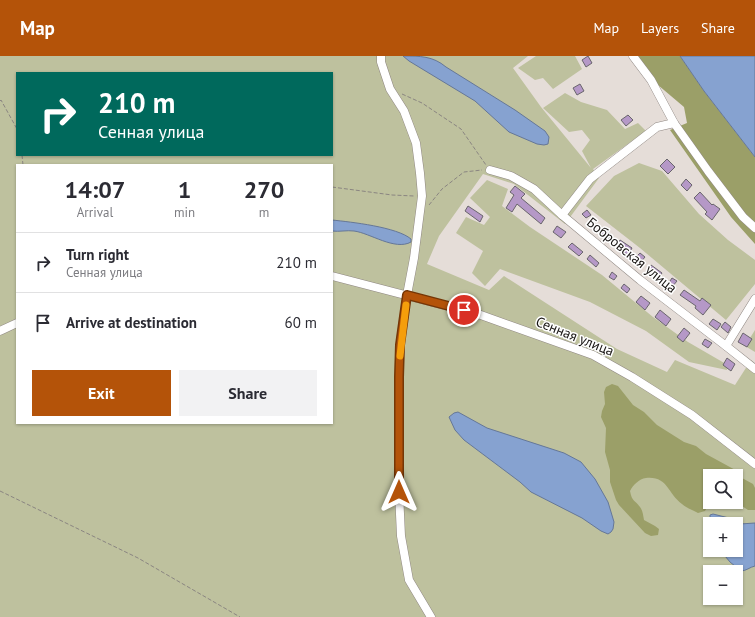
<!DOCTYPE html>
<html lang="en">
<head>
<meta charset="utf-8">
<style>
	:root { --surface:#fff; --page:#f2f2f3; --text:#2b2b33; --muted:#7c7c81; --line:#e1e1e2; --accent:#b45309 }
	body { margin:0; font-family:"PT Sans",sans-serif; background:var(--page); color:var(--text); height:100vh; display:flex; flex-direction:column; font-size:15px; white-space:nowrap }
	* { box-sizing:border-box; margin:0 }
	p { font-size:13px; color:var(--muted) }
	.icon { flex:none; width:22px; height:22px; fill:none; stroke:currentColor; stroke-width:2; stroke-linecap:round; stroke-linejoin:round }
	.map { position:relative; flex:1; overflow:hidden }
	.panel { position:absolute; left:16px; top:108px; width:317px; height:260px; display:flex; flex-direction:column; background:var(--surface); border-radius:0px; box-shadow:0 1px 3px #0004 }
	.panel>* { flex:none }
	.hud { position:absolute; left:16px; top:16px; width:317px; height:84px; border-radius:0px; box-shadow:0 1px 3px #0004; background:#00695c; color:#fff; overflow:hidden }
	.controls { position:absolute; left:703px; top:413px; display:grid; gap:8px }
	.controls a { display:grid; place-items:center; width:40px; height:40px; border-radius:0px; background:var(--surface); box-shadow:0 1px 3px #0004; font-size:20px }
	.pin { position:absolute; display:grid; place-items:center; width:34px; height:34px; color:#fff; margin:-17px; border:2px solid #fff; border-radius:50%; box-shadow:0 1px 4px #0007 }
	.me { position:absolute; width:44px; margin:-22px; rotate:0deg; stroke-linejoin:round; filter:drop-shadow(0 0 3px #0008) }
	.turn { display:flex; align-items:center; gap:14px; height:84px; padding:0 16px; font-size:18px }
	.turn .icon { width:52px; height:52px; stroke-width:2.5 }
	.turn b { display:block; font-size:28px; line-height:34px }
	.eta { display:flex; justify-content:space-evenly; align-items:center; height:68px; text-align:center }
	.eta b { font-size:24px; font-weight:600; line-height:28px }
	.button { display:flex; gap:8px; margin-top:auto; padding:8px 16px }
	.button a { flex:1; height:46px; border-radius:0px; background:var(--accent); color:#fff; font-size:16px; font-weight:600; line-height:46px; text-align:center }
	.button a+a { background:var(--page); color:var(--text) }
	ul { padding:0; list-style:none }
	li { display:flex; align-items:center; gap:12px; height:60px; padding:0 16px; border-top:1px solid var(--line) }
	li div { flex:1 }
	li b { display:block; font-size:15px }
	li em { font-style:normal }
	header { display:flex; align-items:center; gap:24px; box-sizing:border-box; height:56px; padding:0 20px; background:var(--accent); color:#fff }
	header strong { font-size:19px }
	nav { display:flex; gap:22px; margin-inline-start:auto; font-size:14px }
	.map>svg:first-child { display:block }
	.green { fill:#bec19e; fill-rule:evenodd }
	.forest { fill:#9b9f68 }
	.water { fill:#86a2d0; stroke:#657797 }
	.building { fill:#b598c7; stroke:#69656c }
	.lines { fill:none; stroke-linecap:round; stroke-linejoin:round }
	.street-casing { stroke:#8f8782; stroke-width:9 }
	.path { stroke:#8a8581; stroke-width:1; stroke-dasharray:4 2; stroke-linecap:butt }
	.street { stroke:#fff; stroke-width:8 }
	.route-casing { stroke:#753606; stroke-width:10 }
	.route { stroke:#b45309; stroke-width:7 }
	.slow { stroke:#f59e0b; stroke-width:7 }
	.labels { text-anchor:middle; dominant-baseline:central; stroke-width:3; stroke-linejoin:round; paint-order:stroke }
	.street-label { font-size:14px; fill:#171412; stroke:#fff }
</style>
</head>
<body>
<header>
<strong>Map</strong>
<nav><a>Map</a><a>Layers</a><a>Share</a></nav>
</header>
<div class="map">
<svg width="755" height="561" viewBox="0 0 755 561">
	<rect width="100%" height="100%" fill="#e5ddd8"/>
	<g class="green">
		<path d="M0,0H528L513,12L541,51L591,112L582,95L590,84L582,74L569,76L543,52L565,37L581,46L607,54L625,73L638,67L646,75L593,113L599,122L565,168L514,128L483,118L439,180L427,208L489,234L504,220L617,293L667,316L675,304L735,329L751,304L755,308V561H0ZM17,17H332V99H17ZM17,109H332V367H17ZM710,420H736V446H710ZM710,468H736V494H710ZM710,516H736V542H710Z"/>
		<polygon points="536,0 575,0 582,13 553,33 543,22 535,24 518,12"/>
		<polygon points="639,107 662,115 699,158 728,184 755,204 755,228 726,264 640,192 586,150 614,120"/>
		<polygon points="487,124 508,133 502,150 530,171 602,219 653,261 688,286 726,308 727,314 689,306 646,275 590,246 500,213 485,230 472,217 483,195 456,177 466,161 484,169 490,161 470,142"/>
		<polygon points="755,274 755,296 745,290"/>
	</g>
	<g class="forest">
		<polygon points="631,0 680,0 704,35 755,101 755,188 731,161 670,74 687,67 684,51 645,18"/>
		<path d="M612,328L618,330L633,349L644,356L657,369L684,386L696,390L706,398L739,416L742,422L753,428L755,432V454H748L736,446V420H710V446L705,455L698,457C693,454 686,452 682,448C667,437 668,420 646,422C639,423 633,429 630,435C632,446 635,444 640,451C643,455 643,459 644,464L655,470L659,473L658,479L651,480L645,477L619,449L616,444L610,426V414L605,396L606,372L601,361L602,355L605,348L604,336L606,331Z"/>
	</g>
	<g class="water">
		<path d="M403,0C420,0 433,0 446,11L515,54L545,75L549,81L548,88L544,89L537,88L509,76L475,45L409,5Z"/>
		<polygon points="680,0 755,0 755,101 704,35"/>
		<path d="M332,164C351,166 397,171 411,183V186C395,195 370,177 354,175C347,174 339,176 332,175Z"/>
		<polygon points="458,356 487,372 564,397 581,406 595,423 608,446 614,466 613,473 611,476 608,478 601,475 582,462 531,436 520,426 464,384 455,374 449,361 454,357"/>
		<path d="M713,458L733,463L740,468L755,467V510C750,511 746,515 741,515L730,506L720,494H736V468H714L710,463V459Z"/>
	</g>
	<g class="building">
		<polygon points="588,0 592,7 586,11 582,4"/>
		<polygon points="580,28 584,35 577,39 573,32"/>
		<polygon points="628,59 633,64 626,70 621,64"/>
		<polygon points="667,103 675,111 668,118 660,110"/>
		<polygon points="686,123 692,129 687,135 681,129"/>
		<polygon points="515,130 525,138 521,142 545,162 541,168 517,148 512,156 506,152 514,139 510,136"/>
		<polygon points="700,136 712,149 713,148 720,153 712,164 705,158 707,156 694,142"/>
		<polygon points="468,150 483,160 480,166 465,155"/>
		<polygon points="587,154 591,159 586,162 582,158"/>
		<polygon points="557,170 566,176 561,182 553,176"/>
		<polygon points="605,173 612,179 608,183 601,178"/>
		<polygon points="620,184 632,192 628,199 616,191"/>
		<polygon points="572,187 583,196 579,200 568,191"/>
		<polygon points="640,197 645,201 640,207 635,202"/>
		<polygon points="590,199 599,207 596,211 587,203"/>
		<polygon points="651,209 662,217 658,223 647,214"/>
		<polygon points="612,216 617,220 614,224 609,221"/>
		<polygon points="672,222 677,225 672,231 668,228"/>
		<polygon points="624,228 630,233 627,237 621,232"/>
		<polygon points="684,234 700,245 702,242 711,249 703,259 695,252 696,250 680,239"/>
		<polygon points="641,240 650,247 645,254 636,246"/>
		<polygon points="660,254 671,263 666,270 655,261"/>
		<polygon points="713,263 721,268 717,274 709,268"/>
		<polygon points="725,266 731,271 728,277 721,271"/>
		<polygon points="684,272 690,277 683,286 677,281"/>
		<polygon points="743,277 752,283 747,291 738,286"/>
		<polygon points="705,283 712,287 708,292 702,288"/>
		<polygon points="727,302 735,308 731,315 723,309"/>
	</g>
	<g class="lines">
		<defs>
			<g id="street">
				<polyline points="381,0 381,6 390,33 404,55 416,87 420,117 422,140 414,202 407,239 400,289 399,321 399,436 401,480 409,524 431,561"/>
				<polyline points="633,0 651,24 674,67 708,115 743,161 755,172"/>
				<polyline points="490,114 511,120 534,133 562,159 640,224 726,290 755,313"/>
				<polyline points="562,159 590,123 657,71 674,67"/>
				<polyline points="332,220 478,258 593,299 632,321 692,359 755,408"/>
				<polyline points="0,275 17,267"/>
				<polyline points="726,290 755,243"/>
			</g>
		</defs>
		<use href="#street" class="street-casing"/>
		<g class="path">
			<polyline points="402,38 422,47 461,73 486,109"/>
			<polyline points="0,45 1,44 17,73"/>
			<polyline points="22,99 23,109"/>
			<polyline points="332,131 392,139 414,140"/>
			<polyline points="429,149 442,133 464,116 482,114"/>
			<polyline points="0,435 138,502 240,561"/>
		</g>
		<use href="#street" class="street"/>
	</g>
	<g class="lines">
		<defs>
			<polyline id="route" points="399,436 399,321 400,289 407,239 464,254"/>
		</defs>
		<use href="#route" class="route-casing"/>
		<use href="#route" class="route"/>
		<polyline class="slow" points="400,300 406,249"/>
	</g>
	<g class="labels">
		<g class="street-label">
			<text transform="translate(632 199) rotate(39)">Бобровская улица</text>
			<text transform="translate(575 280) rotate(22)">Сенная улица</text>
		</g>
	</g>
</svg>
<div class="controls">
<a><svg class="icon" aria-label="search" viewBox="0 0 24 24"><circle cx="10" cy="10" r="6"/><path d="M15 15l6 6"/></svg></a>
<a>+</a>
<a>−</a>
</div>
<div class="pin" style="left:464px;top:254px;background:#d93025"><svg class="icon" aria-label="arrive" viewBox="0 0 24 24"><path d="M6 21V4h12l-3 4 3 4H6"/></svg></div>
<svg class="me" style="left:399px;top:436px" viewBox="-20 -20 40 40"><path d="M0-17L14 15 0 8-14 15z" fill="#b45309" stroke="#fff" stroke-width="4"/></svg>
<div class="hud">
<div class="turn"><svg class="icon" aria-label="right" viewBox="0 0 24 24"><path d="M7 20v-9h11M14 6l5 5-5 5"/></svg><div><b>210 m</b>Сенная улица</div></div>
</div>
<section class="panel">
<div class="eta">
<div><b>14:07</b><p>Arrival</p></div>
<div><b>1</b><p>min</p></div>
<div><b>270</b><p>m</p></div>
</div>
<ul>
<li><svg class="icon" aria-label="right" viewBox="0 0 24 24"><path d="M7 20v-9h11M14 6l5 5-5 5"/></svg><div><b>Turn right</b><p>Сенная улица</p></div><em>210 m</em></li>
<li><svg class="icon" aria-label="arrive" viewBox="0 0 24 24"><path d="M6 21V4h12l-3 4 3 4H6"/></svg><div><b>Arrive at destination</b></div><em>60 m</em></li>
</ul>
<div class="button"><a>Exit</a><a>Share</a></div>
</section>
</div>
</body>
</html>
